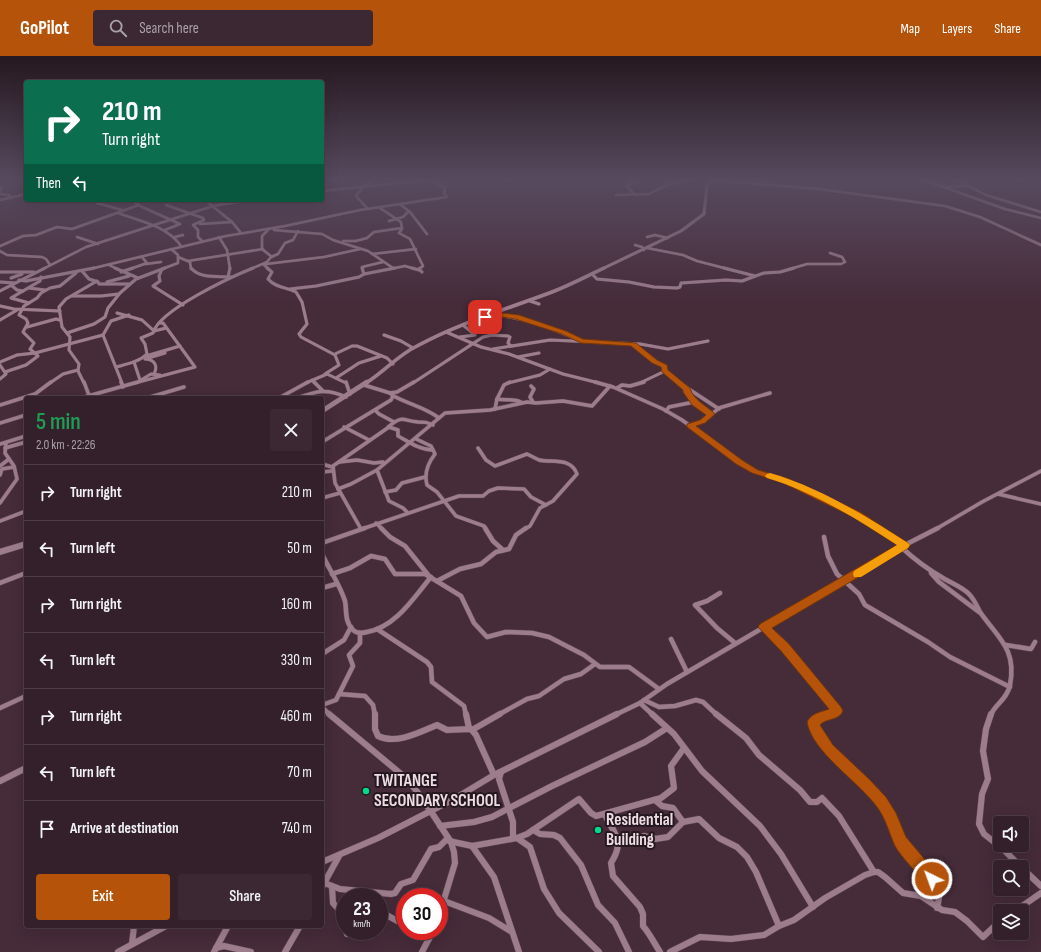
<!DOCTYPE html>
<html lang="en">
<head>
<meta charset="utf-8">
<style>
	:root { --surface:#34202b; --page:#3c2833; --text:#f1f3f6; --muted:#a9a3a9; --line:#4e3e47; --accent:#b45309 }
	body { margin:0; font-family:"Sofia Sans Condensed",sans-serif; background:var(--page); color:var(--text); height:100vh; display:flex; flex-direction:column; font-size:15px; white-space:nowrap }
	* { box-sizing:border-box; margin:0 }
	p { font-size:13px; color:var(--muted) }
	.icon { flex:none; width:22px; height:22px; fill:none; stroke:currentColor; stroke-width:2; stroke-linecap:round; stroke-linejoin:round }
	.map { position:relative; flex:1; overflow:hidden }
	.side { position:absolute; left:24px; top:340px; width:300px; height:532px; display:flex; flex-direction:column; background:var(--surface); border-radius:4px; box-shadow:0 4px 16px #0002,0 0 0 1px var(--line) }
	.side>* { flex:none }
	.hud { position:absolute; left:24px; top:24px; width:300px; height:122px; border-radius:4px; box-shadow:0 4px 16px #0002,0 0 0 1px var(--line); background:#0b6e4f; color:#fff; overflow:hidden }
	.buttons { position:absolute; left:993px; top:760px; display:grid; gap:8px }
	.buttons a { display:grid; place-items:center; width:36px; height:36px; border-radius:4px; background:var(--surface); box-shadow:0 4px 16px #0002,0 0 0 1px var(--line); font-size:20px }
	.speed { position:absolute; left:336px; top:832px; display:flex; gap:8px; font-size:20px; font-weight:700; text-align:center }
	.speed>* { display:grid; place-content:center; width:52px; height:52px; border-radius:50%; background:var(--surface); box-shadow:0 4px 16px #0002,0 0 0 1px var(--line); line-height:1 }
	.speed small { font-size:10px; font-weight:400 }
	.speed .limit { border:6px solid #d22; background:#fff; color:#111 }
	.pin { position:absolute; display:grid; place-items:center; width:34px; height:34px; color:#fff; margin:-17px; border-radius:8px; box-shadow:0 2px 6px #0006 }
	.me { position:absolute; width:44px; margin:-22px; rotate:318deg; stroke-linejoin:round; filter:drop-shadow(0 0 3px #0008) }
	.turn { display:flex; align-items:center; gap:14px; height:84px; padding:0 12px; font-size:18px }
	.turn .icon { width:52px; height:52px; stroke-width:2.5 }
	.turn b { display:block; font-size:28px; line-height:34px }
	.then { display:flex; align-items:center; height:38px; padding:0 12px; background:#0003; gap:8px; font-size:15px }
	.round { display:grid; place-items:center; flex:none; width:42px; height:42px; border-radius:4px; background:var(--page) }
	.summary { display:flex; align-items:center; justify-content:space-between; height:68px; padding:0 12px }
	h1 { font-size:24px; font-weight:600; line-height:30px; color:#1e9e55 }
	.primary-button { display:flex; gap:8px; margin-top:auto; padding:8px 12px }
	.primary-button a { flex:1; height:46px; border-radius:4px; background:var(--accent); color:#fff; font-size:16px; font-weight:600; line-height:46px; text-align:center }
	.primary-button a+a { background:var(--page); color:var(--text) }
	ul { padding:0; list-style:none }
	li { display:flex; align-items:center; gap:12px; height:56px; padding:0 12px; border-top:1px solid var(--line) }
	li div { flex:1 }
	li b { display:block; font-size:15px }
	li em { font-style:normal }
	header { display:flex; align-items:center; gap:24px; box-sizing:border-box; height:56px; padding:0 20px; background:var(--accent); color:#fff }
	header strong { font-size:19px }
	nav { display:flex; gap:22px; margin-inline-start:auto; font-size:14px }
	.search { width:280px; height:36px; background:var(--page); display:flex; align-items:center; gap:10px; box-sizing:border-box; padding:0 14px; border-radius:4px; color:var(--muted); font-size:15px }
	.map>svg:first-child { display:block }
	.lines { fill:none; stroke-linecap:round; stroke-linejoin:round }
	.minor-far4-casing { stroke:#5e4753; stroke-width:3 }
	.minor-far3-casing { stroke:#5e4753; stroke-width:3.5 }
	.minor-far2-casing { stroke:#5e4753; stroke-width:4.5 }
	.minor-far1-casing { stroke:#5e4753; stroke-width:5.5 }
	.minor-casing { stroke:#5e4753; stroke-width:7 }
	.tertiary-far3-casing { stroke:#5e4753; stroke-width:3.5 }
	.tertiary-far2-casing { stroke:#5e4753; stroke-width:4 }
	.tertiary-far1-casing { stroke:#5e4753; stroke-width:5.5 }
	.tertiary-casing { stroke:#5e4753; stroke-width:7 }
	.minor-far4 { stroke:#9d7d8c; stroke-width:2.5 }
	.minor-far3 { stroke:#9d7d8c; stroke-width:3 }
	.minor-far2 { stroke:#9d7d8c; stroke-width:3.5 }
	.minor-far1 { stroke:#9d7d8c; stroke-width:4.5 }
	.minor { stroke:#9d7d8c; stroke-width:6 }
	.tertiary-far3 { stroke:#9d7d8c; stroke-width:3 }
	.tertiary-far2 { stroke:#9d7d8c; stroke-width:3.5 }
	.tertiary-far1 { stroke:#9d7d8c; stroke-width:4.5 }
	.tertiary { stroke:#9d7d8c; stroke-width:6 }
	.route { fill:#b45309; stroke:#753606 }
	.slow { fill:#f59e0b }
	.poi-dot { fill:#01d98b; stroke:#24181e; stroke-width:1.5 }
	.labels { text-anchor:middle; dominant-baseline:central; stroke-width:4; stroke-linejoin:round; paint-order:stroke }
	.near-poi-label { font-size:17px; font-weight:bold; fill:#eedce4; stroke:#24181e; text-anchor:start }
</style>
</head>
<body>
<header>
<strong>GoPilot</strong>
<div class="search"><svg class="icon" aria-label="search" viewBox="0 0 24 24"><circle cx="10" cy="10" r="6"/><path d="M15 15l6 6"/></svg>Search here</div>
<nav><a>Map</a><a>Layers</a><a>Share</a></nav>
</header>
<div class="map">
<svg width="1041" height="896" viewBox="0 0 1041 896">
	<rect width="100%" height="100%" fill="#462b39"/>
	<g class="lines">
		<defs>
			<g id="minor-far4">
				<polyline points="388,123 396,125"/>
				<polyline points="627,123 634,126 627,130 635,139"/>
				<polyline points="921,123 1005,153 1041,162"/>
				<polyline points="955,123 986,139 1041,156"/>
				<polyline points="712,124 819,133 945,150 980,161 1041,189"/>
				<polyline points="0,131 2,132 0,136"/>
				<polyline points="945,131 966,130"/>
				<polyline points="322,135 438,123"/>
				<polyline points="0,138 9,139 12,142"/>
				<polyline points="616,139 649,138 667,129 694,123"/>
				<polyline points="0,144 26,138"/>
				<polyline points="102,144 97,147 122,154"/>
				<polyline points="131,144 140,150 180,168 165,174"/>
				<polyline points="205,144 232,166 241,177"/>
				<polyline points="166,149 203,162 204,164 193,169 198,174 198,181 202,185"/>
				<polyline points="401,149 410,156 427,178"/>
				<polyline points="380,152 401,166 402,173 399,177 410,183 423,210 419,213"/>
				<polyline points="366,153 367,152 356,140 363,131 374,123"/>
				<path d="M118,157C140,165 167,170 181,190"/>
				<polyline points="389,165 403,161 409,155"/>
				<polyline points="200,168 232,166"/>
				<polyline points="267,173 268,174 262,180 262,193 272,201"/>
				<polyline points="274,174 322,178 333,184 368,195 393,212"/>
				<polyline points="77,181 98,188"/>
				<polyline points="175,181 183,179"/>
				<polyline points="219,181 227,194 230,213"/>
				<polyline points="647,181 655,179 668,182"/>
				<polyline points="343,185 356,185 367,182 374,176 402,172"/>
				<polyline points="635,189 642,191 644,194"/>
				<polyline points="0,190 23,180 36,179 57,171 72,173 139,149"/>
				<polyline points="647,192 683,199 697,205 728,213"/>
				<polyline points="0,195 7,199 42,201 46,203 50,209"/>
				<polyline points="372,198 416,193"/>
				<polyline points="178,201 190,206 191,213"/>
				<polyline points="188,205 263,193"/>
				<polyline points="146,208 161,206"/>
				<polyline points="266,208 324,201 360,193"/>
				<polyline points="109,209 117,213"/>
				<polyline points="264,209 269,213"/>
				<polyline points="43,213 86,191 213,150 249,144"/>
				<polyline points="90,213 226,180 285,170 360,154 447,141 444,137 445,132 431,123"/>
				<polyline points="130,213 147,207 142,201 140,201"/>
				<polyline points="162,213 178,207 178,199 171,193"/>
				<polyline points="251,213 267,206 271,201 278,198 285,187 293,184 298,175"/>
				<polyline points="363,213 362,211 383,206"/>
				<polyline points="390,213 405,210 415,213"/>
				<polyline points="790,213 807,208 841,208 845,206 842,201 830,197"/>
			</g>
			<g id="minor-far3">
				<polyline points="115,212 138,222"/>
				<path d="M191,212C200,223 218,220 231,221"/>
				<path d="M267,212L272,216L268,223C276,232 286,231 296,236L302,246L307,268L299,278L301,281L335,299L339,309L325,318"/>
				<polyline points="412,212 419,214"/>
				<polyline points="420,212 419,213 422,216"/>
				<polyline points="724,212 755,220"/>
				<polyline points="162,213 159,220 160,225 153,230 183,249"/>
				<polyline points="82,215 89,223 98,226 99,228 129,228"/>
				<polyline points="0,216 34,216"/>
				<polyline points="121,216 133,212"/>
				<polyline points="364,218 395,212"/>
				<polyline points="592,218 597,223 629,226 654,231 677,232 680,231 681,227 726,224 742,225 764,217 780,216 794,212"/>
				<polyline points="228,221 230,212"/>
				<polyline points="11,222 22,218"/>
				<polyline points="19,224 26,225 94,212"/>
				<polyline points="0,226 15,227"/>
				<polyline points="107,226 129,220"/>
				<polyline points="11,229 17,234 23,235"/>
				<polyline points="29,232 45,234"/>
				<polyline points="290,233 316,230 359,221 364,218 362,212"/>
				<polyline points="0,235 45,212"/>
				<polyline points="73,240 101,240 119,238"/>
				<polyline points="530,245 539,248"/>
				<polyline points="29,247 11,242 40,225 41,221"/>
				<polyline points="0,250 14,253 60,255"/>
				<polyline points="117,257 142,264 153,274"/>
				<polyline points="495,258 538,267 579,284"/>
				<polyline points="0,264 17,254"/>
				<polyline points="27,271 56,263 60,264"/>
				<polyline points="154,275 166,272"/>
				<polyline points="446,276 481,291 509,298 563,318 599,327"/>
				<polyline points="67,277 94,268 105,261 108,252 120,237 136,223 165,212"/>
				<polyline points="103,279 111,265 129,259"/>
				<polyline points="384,279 401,285 413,292"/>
				<polyline points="460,281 475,279 463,269"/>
				<polyline points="633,289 655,306 665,310 665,315 680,327"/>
				<polyline points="493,293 550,284 640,288 668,293 708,285"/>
				<polyline points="35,297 103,279 122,327"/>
				<polyline points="335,298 352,290 357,290 387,302 393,308"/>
				<polyline points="146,300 180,290"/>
				<polyline points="518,301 539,297"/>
				<polyline points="145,303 165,297"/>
				<path d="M146,303C155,304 158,310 154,318"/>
				<polyline points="0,306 17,299 35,297"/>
				<polyline points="134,306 140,324"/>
				<polyline points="0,309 6,318 0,323"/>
				<path d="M116,311C127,308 139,306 147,298L145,288L141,282L153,277C159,254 231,221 253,212"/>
				<polyline points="5,316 26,309 38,300 30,293 34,287 23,276 28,267 26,263 19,259 24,250 37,242 41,237 50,232 60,230 76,217"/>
				<polyline points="336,322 359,307 381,300"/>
				<polyline points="141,324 151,318 160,319"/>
				<polyline points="312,324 315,327"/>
				<polyline points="50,327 63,318 78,314"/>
				<polyline points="84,327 78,315 79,308 69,294 70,281 62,271 59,251 66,243 97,225"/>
				<polyline points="135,327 195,311 163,267 159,267"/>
				<polyline points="306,327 327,318 346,327"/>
				<polyline points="413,327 483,281 492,279 508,280 510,281 508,287 511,290"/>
				<polyline points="508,327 540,319 550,313"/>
				<polyline points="640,327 665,315"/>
			</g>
			<g id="minor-far2">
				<polyline points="84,326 90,342"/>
				<polyline points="121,326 123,331"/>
				<polyline points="314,326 322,334"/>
				<polyline points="346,326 350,338"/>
				<polyline points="595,326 613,331 663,353 682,364 749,413 786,425 856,458 880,473"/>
				<polyline points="678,326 719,353"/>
				<polyline points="531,330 534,333 530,341 533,346"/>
				<polyline points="617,332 622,329 630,330 644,326"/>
				<path d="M687,333C688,345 702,352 711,358"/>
				<polyline points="390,337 397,336 414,326"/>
				<path d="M392,339C407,348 425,351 439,362"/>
				<polyline points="81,342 138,326"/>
				<polyline points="147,342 184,331"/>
				<polyline points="279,342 308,326"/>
				<path d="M297,342C317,335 326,332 346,341"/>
				<polyline points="497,343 504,329 510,326"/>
				<polyline points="0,349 35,338 51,326"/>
				<path d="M495,353L497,343C506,345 512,342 521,346"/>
				<polyline points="375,354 379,358 394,366"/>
				<polyline points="666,355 669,351 694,346"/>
				<polyline points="0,367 26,359"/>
				<polyline points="690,370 705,364 719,352 770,337"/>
				<polyline points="344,371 369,384"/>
				<path d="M388,371C404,358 402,365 418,366C425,366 426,366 433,369"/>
				<path d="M416,383L431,390L435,398C428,407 424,418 427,429L437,436L456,460L484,470L486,473"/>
				<polyline points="322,386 391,344 393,340 390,337 364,329"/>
				<polyline points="0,388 26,380"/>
				<polyline points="5,392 26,386"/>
				<path d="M478,392L486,404L495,410L527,398C531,400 535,402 539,404C552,407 571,401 577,418L553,445L540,452L530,470L525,473"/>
				<polyline points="339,406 357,404 374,407 383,406"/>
				<polyline points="322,408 332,411"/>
				<polyline points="0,410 9,403"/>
				<polyline points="322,416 332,415"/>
				<polyline points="0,419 2,413 14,411"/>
				<polyline points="338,433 351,428 377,414"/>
				<polyline points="385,436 396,434 402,427 425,421"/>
				<polyline points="998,438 1041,448"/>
				<polyline points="322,442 340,437"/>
				<polyline points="0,447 17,423 14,410 5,397 6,387"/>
				<polyline points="408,457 403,452 389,445 377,414 445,357 490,354 527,346 536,347 563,345 592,350 610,330"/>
				<polyline points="0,465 26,455"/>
				<polyline points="376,467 382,473"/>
				<path d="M361,473L335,427L333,410L389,371L398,374V380C409,386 420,394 433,394"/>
				<polyline points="362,473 459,440 483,440 489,435 498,432 524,433 531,441 546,449"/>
				<polyline points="936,473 982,446 1041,415"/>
			</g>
			<g id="minor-far1">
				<polyline points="381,472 390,481 405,490 429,520"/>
				<polyline points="485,472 493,485 503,494"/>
				<polyline points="879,472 905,489"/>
				<polyline points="824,481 828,500 837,518 859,538 865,549 928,586 950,601 1010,631"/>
				<polyline points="322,487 365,472"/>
				<path d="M901,491C914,503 927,513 943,522C951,527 962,531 969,538C974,543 977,550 980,556C998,582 1017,593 1010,629C1007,644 994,649 991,659"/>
				<path d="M322,498C329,513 340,529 345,545C347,554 344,565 353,574C357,578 363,577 367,576C396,571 414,541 431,521"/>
				<polyline points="931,517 939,526 979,556"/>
				<polyline points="332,518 350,512 371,500 385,503 395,518 425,518 461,540 474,567 487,581 506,576 532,577 549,581 584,599 600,611 629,611 659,633"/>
				<polyline points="437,525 460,513 481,508 496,496 509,493 516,479 526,472"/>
				<polyline points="0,527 26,517"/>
				<polyline points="322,532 336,528"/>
				<polyline points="720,537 707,545 695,549 717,572 735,587"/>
				<polyline points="764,571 791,598 837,655 828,659"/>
				<polyline points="377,573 427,606 431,611 432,626 464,650 466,659"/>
				<polyline points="671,583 687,616"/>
				<polyline points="1006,589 1031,593 1035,586"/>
				<polyline points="322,598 344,584 351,571"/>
				<polyline points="339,638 365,640 373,649 375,659"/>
				<polyline points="644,644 659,651 675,650 696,644 703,646 717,659"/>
				<polyline points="640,647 653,659"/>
				<polyline points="322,649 336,644 353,610 349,599 360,587 360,577"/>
				<polyline points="322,651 330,659"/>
				<polyline points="0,652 26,640"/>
				<polyline points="498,659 527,643 539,640 564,623 581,618 595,608"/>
				<polyline points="615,659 640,647 667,628 901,491 938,472"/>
			</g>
			<g id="minor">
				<polyline points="329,658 407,723 422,742 451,786 454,796 455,807 439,860"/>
				<path d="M375,658V673L378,680C396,689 420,676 437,669L447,674L471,673L476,679L494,719"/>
				<polyline points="466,658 469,672"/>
				<polyline points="652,658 674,678 702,715 760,770 781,798 813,851"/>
				<polyline points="716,658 746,682 759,699 800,734 810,746 817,746 822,742 839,760 874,816"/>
				<polyline points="831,658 813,666 814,671 829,693 865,727 885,751 901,786 932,823 938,834 939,842 937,852"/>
				<polyline points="991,658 986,673 983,695 988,723 982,738 979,768 984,778 1003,793 1021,811"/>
				<polyline points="472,674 500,658"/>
				<polyline points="501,716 499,723 513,766 513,782"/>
				<polyline points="0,725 26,712"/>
				<polyline points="655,744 662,750 673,752 683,766 699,763 719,782 737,791 747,801 756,816 779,870"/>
				<path d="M605,759C615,779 625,785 611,807L613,820L640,851L643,858V870C650,878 654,887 660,896"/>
				<polyline points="440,770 474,766 492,761 552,730 645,686 667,672"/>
				<polyline points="533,774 540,778 554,779 560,782 581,809 598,849 615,867 629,896"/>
				<polyline points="517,782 530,791 544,833 559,857 599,896"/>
				<polyline points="619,784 628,782 632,785 644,780 655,783 668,781 683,766"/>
				<polyline points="449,785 472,790 517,782 527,778 579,743 591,757 596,760 661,742 674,732 671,710 684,692"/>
				<polyline points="472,790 494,821 519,896"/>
				<polyline points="322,806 378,782 454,743 494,719 617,658"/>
				<polyline points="1022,812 1041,830"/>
				<polyline points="322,826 340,833 391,838 395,837 401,828 413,824 431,793 439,791 448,782"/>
				<polyline points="322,831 339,800"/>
				<polyline points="332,831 333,847 341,856 345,871"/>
				<polyline points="360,836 367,841"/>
				<polyline points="444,845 489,862 512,876"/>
				<polyline points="379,855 405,869"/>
				<polyline points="1015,855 1041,837"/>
				<polyline points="346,875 347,878"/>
				<polyline points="415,875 429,883"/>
				<polyline points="132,888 134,870"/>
				<polyline points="216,892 224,890 251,896"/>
				<polyline points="118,896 166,870"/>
				<polyline points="214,896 228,870"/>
				<polyline points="285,896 300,870"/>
				<polyline points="422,896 433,875"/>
				<polyline points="670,896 700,881 731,883 764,879 779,870 794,864 825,842 865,819 874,816 878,816 885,821 903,837 921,840 942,854 955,856 967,865 983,881 1000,865"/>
			</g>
			<polyline id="tertiary-far3" points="602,213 681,175 704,158 707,129 715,123"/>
			<path id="tertiary-far2" d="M366,327C384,316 398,299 417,290C459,267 507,253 552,236C570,229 587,220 604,212"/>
			<polyline id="tertiary-far1" points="322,355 367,326"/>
			<polyline id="tertiary" points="0,496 26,488"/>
		</defs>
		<use href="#minor-far4" class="minor-far4-casing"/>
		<use href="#minor-far3" class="minor-far3-casing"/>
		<use href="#minor-far2" class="minor-far2-casing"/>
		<use href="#minor-far1" class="minor-far1-casing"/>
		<use href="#minor" class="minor-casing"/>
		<use href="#tertiary-far3" class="tertiary-far3-casing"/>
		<use href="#tertiary-far2" class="tertiary-far2-casing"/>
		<use href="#tertiary-far1" class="tertiary-far1-casing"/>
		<use href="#tertiary" class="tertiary-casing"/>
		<use href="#minor-far4" class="minor-far4"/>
		<use href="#minor-far3" class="minor-far3"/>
		<use href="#minor-far2" class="minor-far2"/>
		<use href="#minor-far1" class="minor-far1"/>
		<use href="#minor" class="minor"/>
		<use href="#tertiary-far3" class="tertiary-far3"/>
		<use href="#tertiary-far2" class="tertiary-far2"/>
		<use href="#tertiary-far1" class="tertiary-far1"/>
		<use href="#tertiary" class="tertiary"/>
	</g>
	<linearGradient id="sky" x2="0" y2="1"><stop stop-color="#26181f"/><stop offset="0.5" stop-color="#574a5f"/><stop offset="1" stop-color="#574a5f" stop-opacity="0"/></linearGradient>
	<rect width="1041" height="248" fill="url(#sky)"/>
	<path class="route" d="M495,256L519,259L566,275L583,283L636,287L657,304L667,309L668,314L690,332C694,345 706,349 715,358L705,367L696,370L742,404L758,414L789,423L860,456L908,487L910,489L908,492L772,572L789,588L841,651L843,655C839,665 826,662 820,669L833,689L869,723L886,741L896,757L906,781L937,818L939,823L937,828L932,830L927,828C917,817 902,802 895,790C889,777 886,763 877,751C859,726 812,696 807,666C811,657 821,656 829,653L781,595L758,571L760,568L897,489L853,461L783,427L752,417L736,408L687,371V368L700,364L706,359L692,349L683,336V334L662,316L661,311L652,307L631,290L581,287L562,278L515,263L496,260L485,263L482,261Z"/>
	<path class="slow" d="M770,417C819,431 866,460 908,487L910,489L908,492L861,521H854L853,518L854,515L897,489C857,463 814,436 767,422L765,420L767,418Z"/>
	<g class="poi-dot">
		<circle cx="366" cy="735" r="4"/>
		<circle cx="598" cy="774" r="4"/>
	</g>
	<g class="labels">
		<g class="near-poi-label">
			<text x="374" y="725">TWITANGE<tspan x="374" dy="20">SECONDARY SCHOOL</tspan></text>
			<text x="606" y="764">Residential<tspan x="606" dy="20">Building</tspan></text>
		</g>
	</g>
</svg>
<div class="buttons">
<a><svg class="icon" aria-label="sound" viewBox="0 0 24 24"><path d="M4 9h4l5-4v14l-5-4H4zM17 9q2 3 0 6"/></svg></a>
<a><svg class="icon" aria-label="search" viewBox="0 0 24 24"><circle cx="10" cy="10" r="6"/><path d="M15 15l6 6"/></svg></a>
<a><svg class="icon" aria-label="layers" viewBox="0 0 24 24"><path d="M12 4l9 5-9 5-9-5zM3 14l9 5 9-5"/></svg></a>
</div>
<div class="speed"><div>23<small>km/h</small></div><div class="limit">30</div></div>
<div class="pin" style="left:485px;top:261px;background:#d93025"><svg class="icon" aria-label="arrive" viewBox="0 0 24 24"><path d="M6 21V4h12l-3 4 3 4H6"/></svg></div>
<svg class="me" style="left:932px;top:823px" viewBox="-20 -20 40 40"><circle r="17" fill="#b45309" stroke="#fff" stroke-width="3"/><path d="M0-11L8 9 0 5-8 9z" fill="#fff"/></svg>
<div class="hud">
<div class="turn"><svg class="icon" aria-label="right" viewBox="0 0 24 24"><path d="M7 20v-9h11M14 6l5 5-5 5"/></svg><div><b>210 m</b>Turn right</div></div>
<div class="then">Then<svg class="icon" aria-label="left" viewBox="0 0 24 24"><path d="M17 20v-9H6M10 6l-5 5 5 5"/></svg></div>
</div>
<section class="side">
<div class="summary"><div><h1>5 min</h1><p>2.0 km · 22:26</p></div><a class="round"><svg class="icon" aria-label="close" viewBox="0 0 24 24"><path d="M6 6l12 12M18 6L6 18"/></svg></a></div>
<ul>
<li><svg class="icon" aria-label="right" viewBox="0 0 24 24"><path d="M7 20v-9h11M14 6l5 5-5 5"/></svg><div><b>Turn right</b></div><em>210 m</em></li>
<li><svg class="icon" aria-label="left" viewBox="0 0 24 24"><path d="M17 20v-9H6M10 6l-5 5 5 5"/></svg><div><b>Turn left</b></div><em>50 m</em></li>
<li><svg class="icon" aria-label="right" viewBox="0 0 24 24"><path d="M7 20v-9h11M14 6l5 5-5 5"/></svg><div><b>Turn right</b></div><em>160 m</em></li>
<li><svg class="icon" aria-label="left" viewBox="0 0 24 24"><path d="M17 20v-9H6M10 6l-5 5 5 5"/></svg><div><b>Turn left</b></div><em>330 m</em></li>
<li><svg class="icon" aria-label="right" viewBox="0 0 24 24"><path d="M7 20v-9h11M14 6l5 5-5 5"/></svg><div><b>Turn right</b></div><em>460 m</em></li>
<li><svg class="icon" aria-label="left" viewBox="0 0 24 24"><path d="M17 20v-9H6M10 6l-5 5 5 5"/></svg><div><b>Turn left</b></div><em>70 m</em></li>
<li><svg class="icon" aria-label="arrive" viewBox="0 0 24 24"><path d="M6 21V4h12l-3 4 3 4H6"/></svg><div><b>Arrive at destination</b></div><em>740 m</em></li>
</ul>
<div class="primary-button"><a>Exit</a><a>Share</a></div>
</section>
</div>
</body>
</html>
